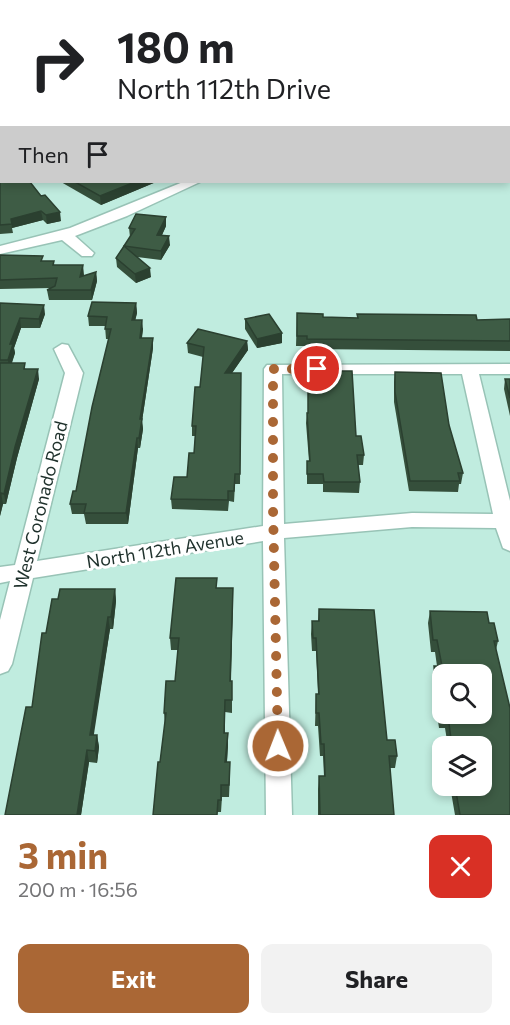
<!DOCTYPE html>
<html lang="en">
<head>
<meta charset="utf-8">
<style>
	:root { --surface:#fff; --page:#f2f2f2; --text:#202124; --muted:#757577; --accent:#aa6735 }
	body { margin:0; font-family:Commissioner,sans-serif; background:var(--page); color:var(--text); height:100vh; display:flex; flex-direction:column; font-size:22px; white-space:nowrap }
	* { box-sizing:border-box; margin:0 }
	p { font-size:20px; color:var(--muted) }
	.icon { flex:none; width:33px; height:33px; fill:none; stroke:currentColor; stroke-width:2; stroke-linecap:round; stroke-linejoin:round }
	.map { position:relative; height:815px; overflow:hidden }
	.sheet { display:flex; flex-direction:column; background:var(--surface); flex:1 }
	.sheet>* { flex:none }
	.banner { position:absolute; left:0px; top:0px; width:510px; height:183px; box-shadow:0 3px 9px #0003; background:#fff; color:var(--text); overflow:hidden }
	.tools { position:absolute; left:432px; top:664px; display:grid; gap:12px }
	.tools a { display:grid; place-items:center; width:60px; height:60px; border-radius:12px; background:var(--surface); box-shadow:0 3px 9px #0003; font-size:30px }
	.pin { position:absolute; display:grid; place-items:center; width:51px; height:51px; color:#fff; margin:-26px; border:3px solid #fff; border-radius:50%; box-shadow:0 2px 6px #0007 }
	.me { position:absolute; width:66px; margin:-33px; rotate:359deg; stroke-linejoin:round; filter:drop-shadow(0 0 4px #0008) }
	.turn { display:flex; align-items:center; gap:21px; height:126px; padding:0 18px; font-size:27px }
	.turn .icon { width:78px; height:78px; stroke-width:2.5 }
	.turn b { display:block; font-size:42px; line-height:51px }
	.then { display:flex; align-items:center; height:57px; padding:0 18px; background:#0003; gap:12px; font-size:22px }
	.round { display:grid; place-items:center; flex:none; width:63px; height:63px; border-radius:12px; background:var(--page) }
	.headline { display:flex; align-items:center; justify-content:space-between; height:102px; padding:0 18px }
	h1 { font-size:36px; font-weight:700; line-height:45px; color:var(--accent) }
	.button { display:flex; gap:12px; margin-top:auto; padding:12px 18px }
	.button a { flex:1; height:69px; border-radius:12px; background:var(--accent); color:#fff; font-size:24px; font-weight:700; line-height:69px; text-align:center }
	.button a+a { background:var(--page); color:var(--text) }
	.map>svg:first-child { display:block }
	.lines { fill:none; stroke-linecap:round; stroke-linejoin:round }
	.minor-casing { stroke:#98c3b6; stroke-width:3 }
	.major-casing { stroke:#98c3b6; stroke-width:4 }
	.minor { fill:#fff; fill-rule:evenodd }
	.major { fill:#fff; fill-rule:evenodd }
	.wall { fill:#354f3b }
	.shaded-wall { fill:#2b4030 }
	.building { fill:#3e5c45; stroke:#2b4030; stroke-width:1.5; fill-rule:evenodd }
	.route { stroke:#aa6735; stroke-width:10; stroke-dasharray:0 18 }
	.labels { text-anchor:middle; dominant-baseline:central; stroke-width:6; stroke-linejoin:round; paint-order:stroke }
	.street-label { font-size:18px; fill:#1e302b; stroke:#fff }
</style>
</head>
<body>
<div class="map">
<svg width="510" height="815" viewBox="0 0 510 815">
	<rect width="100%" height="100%" fill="#c0ecdf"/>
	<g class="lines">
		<defs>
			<g id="minor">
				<rect x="0" y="165" width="2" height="8"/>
				<polygon points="183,182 200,182 127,216 75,236 94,253 92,256 82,256 62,240 0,254 0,246 70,228"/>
				<path d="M62,344L68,345L83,373L37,561L263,526L264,369L267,365L510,364V374H479L510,501V551L503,548L496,528L412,527L284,538L292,815H266L263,541L33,578L12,664L8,671L0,674V620L10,581L0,583V567L15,565L65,373L54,349ZM282,374H462L493,514L412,513L284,524Z"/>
			</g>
			<g id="major">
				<polygon points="0,0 119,0 2,2 2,4"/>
				<polygon points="260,0 510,0 510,5 508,2"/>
			</g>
		</defs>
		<use href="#minor" class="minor-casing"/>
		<use href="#major" class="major-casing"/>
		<use href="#minor" class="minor"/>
		<use href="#major" class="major"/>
	</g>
	<g class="wall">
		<rect x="0" y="17" width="2" height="42"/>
		<polygon points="508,48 510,51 510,101 508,101"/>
		<polygon points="0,178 41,196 61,221 47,224 43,220 12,228 13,233 0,234"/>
		<polygon points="61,182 156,182 101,205"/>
		<polygon points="166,226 162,235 170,245 161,260 137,257 151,277 136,283 117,267 116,258 130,237 129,228"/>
		<polygon points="0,255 43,261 55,265 83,265 83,276 96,272 97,281 92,300 49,300 47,290 52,288 0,289"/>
		<polygon points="0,303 45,314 40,328 21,328 14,348 15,353 12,363 26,369 39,379 17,458 6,504 3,504 0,516"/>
		<polygon points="136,303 137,313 135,320 143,329 142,338 153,348 142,421 143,429 140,448 138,448 128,524 86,524 84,514 72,514 70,504 76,491 109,339 106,339 105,326 89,326 88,316"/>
		<polygon points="297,313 323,317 357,318 357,314 477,320 510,319 510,351 306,349 306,346 296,346"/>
		<polygon points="245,319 282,333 282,343 257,348 245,329"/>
		<polygon points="247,341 248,350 232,373 241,373 240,484 235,484 234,502 229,501 228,511 172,509 171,499 187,477 194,453 195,436 192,436 192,426 200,387 203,357 188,353 187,343"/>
		<polygon points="308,371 356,436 364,455 363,465 358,465 360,482 359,493 323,492 323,484 307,484 307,461 309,461 306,423 307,413 308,413"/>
		<polygon points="395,372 449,425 463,473 461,484 459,484 458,492 409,491 394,402 394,382"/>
		<polygon points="505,379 510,379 510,416 504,389"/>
		<polygon points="217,588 233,588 233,600 231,681 232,681 232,713 225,712 225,733 228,733 228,745 227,762 230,774 229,797 222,797 221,812 218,812 165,724 164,713 175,681 178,650 171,650 170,638"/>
		<polygon points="115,589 116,601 113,629 110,629 93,735 97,735 99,747 97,763 89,762 81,815 5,815 32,707 46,633 58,599"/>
		<polygon points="319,609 387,740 397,756 395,768 390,768 394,815 318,815 318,789 319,776 324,776 323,756 320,756 318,726 315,726 316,694 318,694 316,651 312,651 311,634 312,621 318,621"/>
		<polygon points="430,611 489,623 498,641 496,650 510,815 455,815 450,786 482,786 482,747 448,747 445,728 439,728 432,678 434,666 437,666 435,652 431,652 428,623"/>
	</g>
	<g class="shaded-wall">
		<polygon points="135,182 156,182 101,205 100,196"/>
		<polygon points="41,211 43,220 12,228 11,219"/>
		<polygon points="60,212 61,221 47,224 46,215"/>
		<polygon points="166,217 166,226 158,244 157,235"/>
		<polygon points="169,236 170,245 161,260 161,251"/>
		<polygon points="83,265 84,275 81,286 80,277"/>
		<polygon points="150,268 151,277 136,283 135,274"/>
		<polygon points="96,272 97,281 92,300 91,290"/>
		<polygon points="136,303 137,313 133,330 132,320"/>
		<polygon points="44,305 45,314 40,328 39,319"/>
		<polygon points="20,318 21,328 14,348 15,353 9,370 8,360 10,344"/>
		<polygon points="142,320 143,329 140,348 140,338"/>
		<polygon points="282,333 282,343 257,348 257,339"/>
		<polygon points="153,338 153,348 142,421 143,429 140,448 139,438 140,419"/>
		<polygon points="247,341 248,350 225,383 225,373"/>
		<polygon points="38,369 39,379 17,458 6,504 4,494 15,447"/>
		<polygon points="137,438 138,448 128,524 126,513"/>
		<polygon points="1,493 3,504 0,516 0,497"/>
		<polygon points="233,588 233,600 230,693 230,681"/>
		<polygon points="115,589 116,601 113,629 111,617"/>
		<polygon points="108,617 110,629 92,747 90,735"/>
		<polygon points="228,733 228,745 226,774 225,762"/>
		<polygon points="97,735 99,747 97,763 95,751"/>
		<polygon points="87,750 89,762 81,815 77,815"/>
	</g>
	<g class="building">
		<rect x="0" y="17" width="2" height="29"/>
		<polygon points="508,48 510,51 510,93 508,93"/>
		<polygon points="0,130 2,130 2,139 0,138"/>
		<polygon points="0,178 2,178 2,182 30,182 41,196 45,195 60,212 46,215 41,211 11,219 12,224 0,225"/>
		<polygon points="75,182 135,182 100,196"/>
		<polygon points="136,214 166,217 157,235 169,236 161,251 124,246 135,229 129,228"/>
		<polygon points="124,246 150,268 135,274 116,258"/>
		<polygon points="0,255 43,256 41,261 54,261 53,265 83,265 80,277 96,272 91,290 47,290 55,286 57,278 0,280"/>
		<polygon points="92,302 136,303 132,320 142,320 140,338 153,338 140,419 142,419 139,438 137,438 126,513 84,513 86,504 70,504 73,491 76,491 92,407 111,329 105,329 107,317 88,316"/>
		<polygon points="0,303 44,305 39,319 20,318 10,344 13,344 8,360 0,360"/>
		<polygon points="297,313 323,314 323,317 358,318 357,314 476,315 477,320 510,319 510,341 307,339 307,336 297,336"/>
		<polygon points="269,314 282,333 257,339 245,319"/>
		<polygon points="198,329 247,341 225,373 241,373 240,474 235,474 234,491 228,491 228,500 171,499 174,477 187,477 189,453 194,453 196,426 192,426 195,387 200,387 204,347 187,343"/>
		<polygon points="0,363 25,363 24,369 38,369 15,447 4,494 1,493 0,497"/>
		<polygon points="308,371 352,371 356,436 361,436 364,455 357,455 360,482 324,482 323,474 307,474 307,461 310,461 307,413 308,413"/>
		<polygon points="395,372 441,373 449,425 463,473 458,473 460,481 410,481 395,392"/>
		<polygon points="505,379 510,379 510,398"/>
		<polygon points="176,578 217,578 216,588 233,588 230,681 232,681 232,700 225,700 224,733 228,733 225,762 230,762 229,785 221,785 221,800 218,800 217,815 153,815 158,762 160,762 166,713 164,713 166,681 175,681 179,638 170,638"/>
		<polygon points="60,589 115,589 111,617 108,617 90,735 97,735 95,751 87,750 77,815 5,815 26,707 32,707 42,633 46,633 52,599 58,599"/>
		<polygon points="319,609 374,610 387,740 395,740 397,756 389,756 394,815 320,815 319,776 325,776 324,744 321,744 319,713 316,713 316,694 319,694 316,638 313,638 312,621 319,621"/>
		<path d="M430,611L487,612L489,623H494L498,641H494L510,708V815H460L455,786H482V747H452L448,716L442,715L434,666H442L437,640H433ZM442,675H482V714H442Z"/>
	</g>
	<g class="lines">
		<polyline class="route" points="278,746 273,508 273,369 317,369"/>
	</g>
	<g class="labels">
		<g class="street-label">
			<text transform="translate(40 505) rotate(-76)">West Coronado Road</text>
			<text transform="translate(165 549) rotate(-9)">North 112th Avenue</text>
		</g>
	</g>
</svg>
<div class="tools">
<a><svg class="icon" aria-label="search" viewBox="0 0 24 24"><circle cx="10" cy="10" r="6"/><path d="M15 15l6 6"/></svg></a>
<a><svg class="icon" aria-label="layers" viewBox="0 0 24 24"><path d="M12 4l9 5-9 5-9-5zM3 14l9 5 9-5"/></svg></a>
</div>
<div class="pin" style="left:317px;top:369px;background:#d93025"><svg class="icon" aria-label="arrive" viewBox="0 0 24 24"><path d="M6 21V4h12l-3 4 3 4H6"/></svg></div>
<svg class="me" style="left:278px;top:746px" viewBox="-20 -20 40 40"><circle r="17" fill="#aa6735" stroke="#fff" stroke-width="3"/><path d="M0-11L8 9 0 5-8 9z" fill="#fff"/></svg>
<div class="banner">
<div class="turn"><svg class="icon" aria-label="right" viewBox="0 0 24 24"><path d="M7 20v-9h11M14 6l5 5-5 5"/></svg><div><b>180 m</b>North 112th Drive</div></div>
<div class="then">Then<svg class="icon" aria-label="arrive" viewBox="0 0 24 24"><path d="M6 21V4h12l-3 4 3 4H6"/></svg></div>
</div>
</div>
<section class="sheet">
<div class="headline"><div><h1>3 min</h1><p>200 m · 16:56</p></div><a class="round" style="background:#d93025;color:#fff"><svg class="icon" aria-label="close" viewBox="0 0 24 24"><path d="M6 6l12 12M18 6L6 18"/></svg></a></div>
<div class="button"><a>Exit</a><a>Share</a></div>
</section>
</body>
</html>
